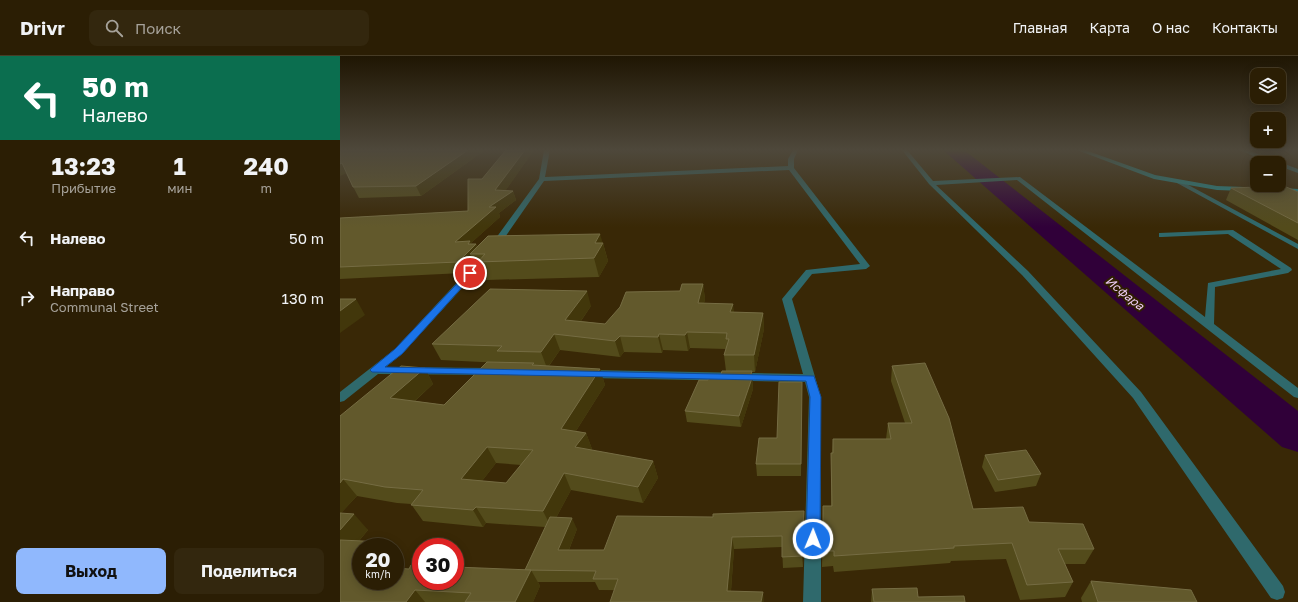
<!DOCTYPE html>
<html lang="ru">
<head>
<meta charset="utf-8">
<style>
	:root { --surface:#2b1e04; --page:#33270e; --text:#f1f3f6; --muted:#a6a29a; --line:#473c26; --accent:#90b8fd }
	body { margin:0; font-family:"Golos Text",sans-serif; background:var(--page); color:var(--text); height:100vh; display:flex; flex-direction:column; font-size:15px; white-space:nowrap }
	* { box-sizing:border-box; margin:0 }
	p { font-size:13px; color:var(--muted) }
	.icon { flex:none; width:22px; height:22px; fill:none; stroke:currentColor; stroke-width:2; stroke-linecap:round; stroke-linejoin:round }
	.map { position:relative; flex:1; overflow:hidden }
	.sheet { display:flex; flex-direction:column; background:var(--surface); width:340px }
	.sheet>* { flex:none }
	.hud { background:#0b6e4f; color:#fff; overflow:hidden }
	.tools { position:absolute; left:910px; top:12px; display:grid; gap:8px }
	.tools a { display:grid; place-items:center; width:36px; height:36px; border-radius:8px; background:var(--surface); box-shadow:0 2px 10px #0003,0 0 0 1px var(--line); font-size:20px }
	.speed { position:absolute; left:12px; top:482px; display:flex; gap:8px; font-size:20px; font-weight:700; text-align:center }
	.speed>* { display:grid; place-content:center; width:52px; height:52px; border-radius:50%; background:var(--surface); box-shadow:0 2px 10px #0003,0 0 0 1px var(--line); line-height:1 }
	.speed small { font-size:10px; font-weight:400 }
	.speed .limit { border:6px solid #d22; background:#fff; color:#111 }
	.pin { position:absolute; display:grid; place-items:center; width:34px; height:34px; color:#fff; margin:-17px; border:2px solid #fff; border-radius:50%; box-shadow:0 1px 4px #0007 }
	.me { position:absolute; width:44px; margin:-22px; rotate:1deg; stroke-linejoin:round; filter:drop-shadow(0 0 3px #0008) }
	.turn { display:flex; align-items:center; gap:14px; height:84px; padding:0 16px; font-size:18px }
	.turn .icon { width:52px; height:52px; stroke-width:2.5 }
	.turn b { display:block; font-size:28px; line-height:34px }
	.eta { display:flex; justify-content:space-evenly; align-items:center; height:68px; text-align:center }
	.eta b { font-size:24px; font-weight:700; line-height:28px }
	.button { display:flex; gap:8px; margin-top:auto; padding:8px 16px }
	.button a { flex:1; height:46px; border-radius:8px; background:var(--accent); color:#111; font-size:16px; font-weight:700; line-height:46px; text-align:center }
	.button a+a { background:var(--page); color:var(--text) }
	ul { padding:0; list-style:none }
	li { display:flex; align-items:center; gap:12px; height:60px; padding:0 16px }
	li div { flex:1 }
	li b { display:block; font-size:15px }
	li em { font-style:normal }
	header { display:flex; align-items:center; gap:24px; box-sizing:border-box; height:56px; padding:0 20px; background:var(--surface); border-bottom:1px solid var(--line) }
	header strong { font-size:19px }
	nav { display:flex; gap:22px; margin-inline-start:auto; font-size:14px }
	.search { width:280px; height:36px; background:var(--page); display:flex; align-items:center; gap:10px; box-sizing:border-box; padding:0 14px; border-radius:8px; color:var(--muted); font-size:15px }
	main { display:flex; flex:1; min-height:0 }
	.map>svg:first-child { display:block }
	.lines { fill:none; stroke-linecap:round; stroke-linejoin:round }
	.river { fill:#300039; fill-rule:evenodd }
	.minor { fill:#2f696c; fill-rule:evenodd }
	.secondary { fill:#218b91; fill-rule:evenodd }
	.wall { fill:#534b1b; fill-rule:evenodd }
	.shaded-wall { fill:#42370b }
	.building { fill:#62592c; stroke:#756c43; fill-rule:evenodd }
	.route { fill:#1a73e8; stroke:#114b97 }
	.labels { text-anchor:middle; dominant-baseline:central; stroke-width:4; stroke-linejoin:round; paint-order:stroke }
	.water-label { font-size:12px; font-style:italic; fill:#edcbf3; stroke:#2f1e00 }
</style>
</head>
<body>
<header>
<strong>Drivr</strong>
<div class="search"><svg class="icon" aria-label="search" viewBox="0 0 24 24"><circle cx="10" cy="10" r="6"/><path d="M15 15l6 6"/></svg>Поиск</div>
<nav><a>Главная</a><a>Карта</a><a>О нас</a><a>Контакты</a></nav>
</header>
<main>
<section class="sheet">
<div class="hud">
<div class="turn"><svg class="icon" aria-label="left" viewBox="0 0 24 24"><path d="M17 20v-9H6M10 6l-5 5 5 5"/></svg><div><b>50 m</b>Налево</div></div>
</div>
<div class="eta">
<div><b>13:23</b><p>Прибытие</p></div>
<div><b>1</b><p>мин</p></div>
<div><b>240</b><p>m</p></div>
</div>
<ul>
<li><svg class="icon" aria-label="left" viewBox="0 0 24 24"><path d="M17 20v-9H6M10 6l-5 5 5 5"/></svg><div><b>Налево</b></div><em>50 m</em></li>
<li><svg class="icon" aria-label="right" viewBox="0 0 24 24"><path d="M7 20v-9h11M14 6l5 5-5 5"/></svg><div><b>Направо</b><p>Communal Street</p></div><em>130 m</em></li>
</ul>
<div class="button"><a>Выход</a><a>Поделиться</a></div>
</section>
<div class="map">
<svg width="958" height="546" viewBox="0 0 958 546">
	<rect width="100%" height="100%" fill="#392806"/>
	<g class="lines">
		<polygon class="river" points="603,94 624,94 958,355 958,396 942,391"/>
		<g class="minor">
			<polygon points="204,94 210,94 205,121 448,110 448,103 453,94 458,94 454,103 454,112 530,210 526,213 472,218 452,243 481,341 481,546 463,546 469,341 465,326 249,322 245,321 243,318 245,315 249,314 463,318 442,243 466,214 520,208 449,114 204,125 154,197 63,297 46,311 151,312 155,313 157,316 155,319 38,318 4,345 0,346 0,336 55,293 148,193 199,123"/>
			<polygon points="562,94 567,94 593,125 680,121 865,261 868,227 941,213 888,178 822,181 819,181 819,177 893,174 951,212 952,214 948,217 875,231 874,268 958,332 958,342 954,341 677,124 596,129 688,215 801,336 943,530 945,536 943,542 937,544 931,542 793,342 682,219 589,128"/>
			<polygon points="899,94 907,94 958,113 958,117 939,110 939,107 931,107"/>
			<polygon points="839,124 958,188 958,193 837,127 837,125"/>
		</g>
		<g class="secondary">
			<polygon points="737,94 745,94 815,119 877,130 904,131 907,133 904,135 877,134 814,123"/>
			<polygon points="942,132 958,133 958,137 940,135 939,134"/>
		</g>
	</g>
	<g class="wall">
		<polygon points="0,94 145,94 81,140 19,142 6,117"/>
		<polygon points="166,94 194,94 165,135 173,135 176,144 159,157 160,161 131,187 131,188 136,188 138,191 263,187 268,205 259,221 146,224 142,216 138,216 134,206 123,217 0,223 0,162 128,155 142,123"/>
		<polygon points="891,132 958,136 958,184 886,144"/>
		<path d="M363,228L365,243L364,247L394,256L423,257L424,273L415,316H412L413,333L401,371L347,366L345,355L368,324L380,321L386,315L384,299L386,293L350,292L348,295L323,294L322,297L284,296L280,301L220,294L209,310L260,313L265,329L236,375L246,377L252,393L251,394L313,405L318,422L303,447L231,434L216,462L237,473L229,494H264L464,466L463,511L443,512L442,491L394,493L391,535L259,534L255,526H198L200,530L193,546H0V360L85,312L93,328L75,345L104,349L162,307L101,304L92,288L251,250L241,265L265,268L340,235ZM156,407L181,409L166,427L142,425ZM17,440L57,447L71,448L83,465L143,471L146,467L205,471L185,514L69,513L21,525V491H50L46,486L19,485L28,474L1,457Z"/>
		<polygon points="552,310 633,453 689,466 754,493 745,508 725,508 733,526 725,541 680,544 666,503 611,505 610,507 494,516 493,510 482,511 483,450 491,450 491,397 492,397 493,383 546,383 548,367 565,367 551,325"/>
		<polygon points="462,326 461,420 417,420 416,408 437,382"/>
		<polygon points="645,399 701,418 696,430 655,436 642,411"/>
		<polygon points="751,525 857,546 742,546 741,542"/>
		<polygon points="532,533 578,541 625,546 531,546"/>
	</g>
	<g class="shaded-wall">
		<polygon points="128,94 145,94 81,140 76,130"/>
		<polygon points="185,94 194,94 159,144 155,134"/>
		<polygon points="2,107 7,117 0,120 0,108"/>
		<polygon points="173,135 176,144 159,157 160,161 131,187 133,191 136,188 141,198 130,198 134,206 123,217 118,206 115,186 149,151"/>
		<polygon points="260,178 268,205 259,221 254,202 255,187"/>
		<polygon points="363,228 365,243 361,262 358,247"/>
		<polygon points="247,235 251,250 231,279 225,264"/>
		<polygon points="16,243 25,259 0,277 0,255"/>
		<polygon points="393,248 395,263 390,256"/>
		<polygon points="423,257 424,273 415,316 414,299"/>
		<polygon points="347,276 350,292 348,295 345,279"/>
		<polygon points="214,278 220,294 207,312 201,296"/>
		<polygon points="319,278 323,294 322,297 318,281"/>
		<polygon points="280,280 284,296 280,301 275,285"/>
		<polygon points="85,312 93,328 60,358 50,342"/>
		<polygon points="260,313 265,329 227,389 221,373"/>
		<polygon points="412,315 413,333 401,371 399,360"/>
		<polygon points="462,326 462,337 461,420 461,408"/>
		<polygon points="246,377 252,393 241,408 235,391"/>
		<polygon points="147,391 156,407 131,439 121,423"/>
		<polygon points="313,405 318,422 303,447 298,431"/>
		<polygon points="224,417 231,434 211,471 203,455"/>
		<polygon points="3,423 17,440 0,458 0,427"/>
		<polygon points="136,451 146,467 143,471 133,454"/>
		<polygon points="464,455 464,466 463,511 462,500"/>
		<polygon points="14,458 28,474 6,500 0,494 0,474"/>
		<polygon points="232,462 237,473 224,506 218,494"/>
		<polygon points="392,481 394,493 390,546 387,535"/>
		<polygon points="46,486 50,491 42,491"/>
		<polygon points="55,497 60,502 55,509"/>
		<polygon points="191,514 200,530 193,546 175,546"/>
		<polygon points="75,534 85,546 66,546"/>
		<polygon points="423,536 424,546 421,546"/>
	</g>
	<g class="building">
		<polygon points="0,94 128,94 76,130 13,131 2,107 0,108"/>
		<polygon points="166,94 185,94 155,134 173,135 149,151 156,151 115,186 130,185 128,188 136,188 118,206 0,211 0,162 128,155 128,123 142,123"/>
		<polygon points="944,130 958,136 958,167 891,132"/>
		<polygon points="260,178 255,187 263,187 254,202 138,206 145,198 130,198 148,180"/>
		<polygon points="342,228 363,228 358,247 393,248 390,256 423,257 414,299 384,299 389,283 386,283 387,277 347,276 345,279 319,278 318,281 280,280 275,285 214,278 201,296 157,295 162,290 92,288 150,233 247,235 225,264 265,268 280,251 286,236 340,235"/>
		<polygon points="0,243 16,243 0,255"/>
		<path d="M147,306L194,307L192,309L260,313L221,373L246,377L235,391L313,405L298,431L224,417L203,455L136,451L133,454L71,449L83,434L45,431L3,423L0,427V360L61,310L85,312L50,342L104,349ZM147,391L193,394L166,427L121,423Z"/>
		<polygon points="585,307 609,362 633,453 683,451 689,466 743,468 754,493 718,493 733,526 687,529 672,487 614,490 614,492 494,500 494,495 483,495 483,450 492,450 491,397 493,397 493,383 551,383 548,367 572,367 552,310"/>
		<polygon points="382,315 412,315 410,322 412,322 399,360 345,355 359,324 368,324 369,320 380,321"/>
		<polygon points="439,326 462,326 461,408 416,408 419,382 437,382"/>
		<polygon points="686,394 701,418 658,424 645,399"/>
		<polygon points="464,455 462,500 442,501 442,480 392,481 387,535 423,536 421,546 270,546 278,523 253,523 256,515 185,514 210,461 232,462 218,494 264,494 277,460 373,461 373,458"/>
		<polygon points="0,457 14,458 0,474"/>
		<polygon points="0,484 46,486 42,491 21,491 21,525 55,525 55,512 69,513 71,509 81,509 81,525 115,525 115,511 191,514 175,546 125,546 131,537 75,534 66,546 0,546"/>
		<polygon points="751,525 851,534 857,546 758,546"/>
		<polygon points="577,532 578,541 624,540 625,546 534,546 532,533"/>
	</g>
	<linearGradient id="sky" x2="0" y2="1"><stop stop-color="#1f1603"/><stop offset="0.55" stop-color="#4e483b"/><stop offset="1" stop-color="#4e483b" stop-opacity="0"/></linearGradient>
	<rect width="958" height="171" fill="url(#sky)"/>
	<polygon class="route" points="130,215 134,217 133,219 62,298 45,311 474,320 481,341 480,483 478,487 473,489 468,487 466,483 470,341 466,325 32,316 30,314 32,312 55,293 128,216"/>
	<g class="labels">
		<g class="water-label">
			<text transform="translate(785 237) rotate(39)">Исфара</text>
		</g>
	</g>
</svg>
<div class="tools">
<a><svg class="icon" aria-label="layers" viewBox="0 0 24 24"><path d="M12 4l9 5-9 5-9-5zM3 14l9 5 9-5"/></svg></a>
<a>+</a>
<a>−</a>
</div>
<div class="speed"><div>20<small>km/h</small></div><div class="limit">30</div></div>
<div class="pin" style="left:130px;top:217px;background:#d93025"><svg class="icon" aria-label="arrive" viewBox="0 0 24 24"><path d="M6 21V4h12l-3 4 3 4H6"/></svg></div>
<svg class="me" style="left:473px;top:483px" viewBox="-20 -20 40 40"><circle r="17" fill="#1a73e8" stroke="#fff" stroke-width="3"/><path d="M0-11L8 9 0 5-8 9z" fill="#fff"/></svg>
</div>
</main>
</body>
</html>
